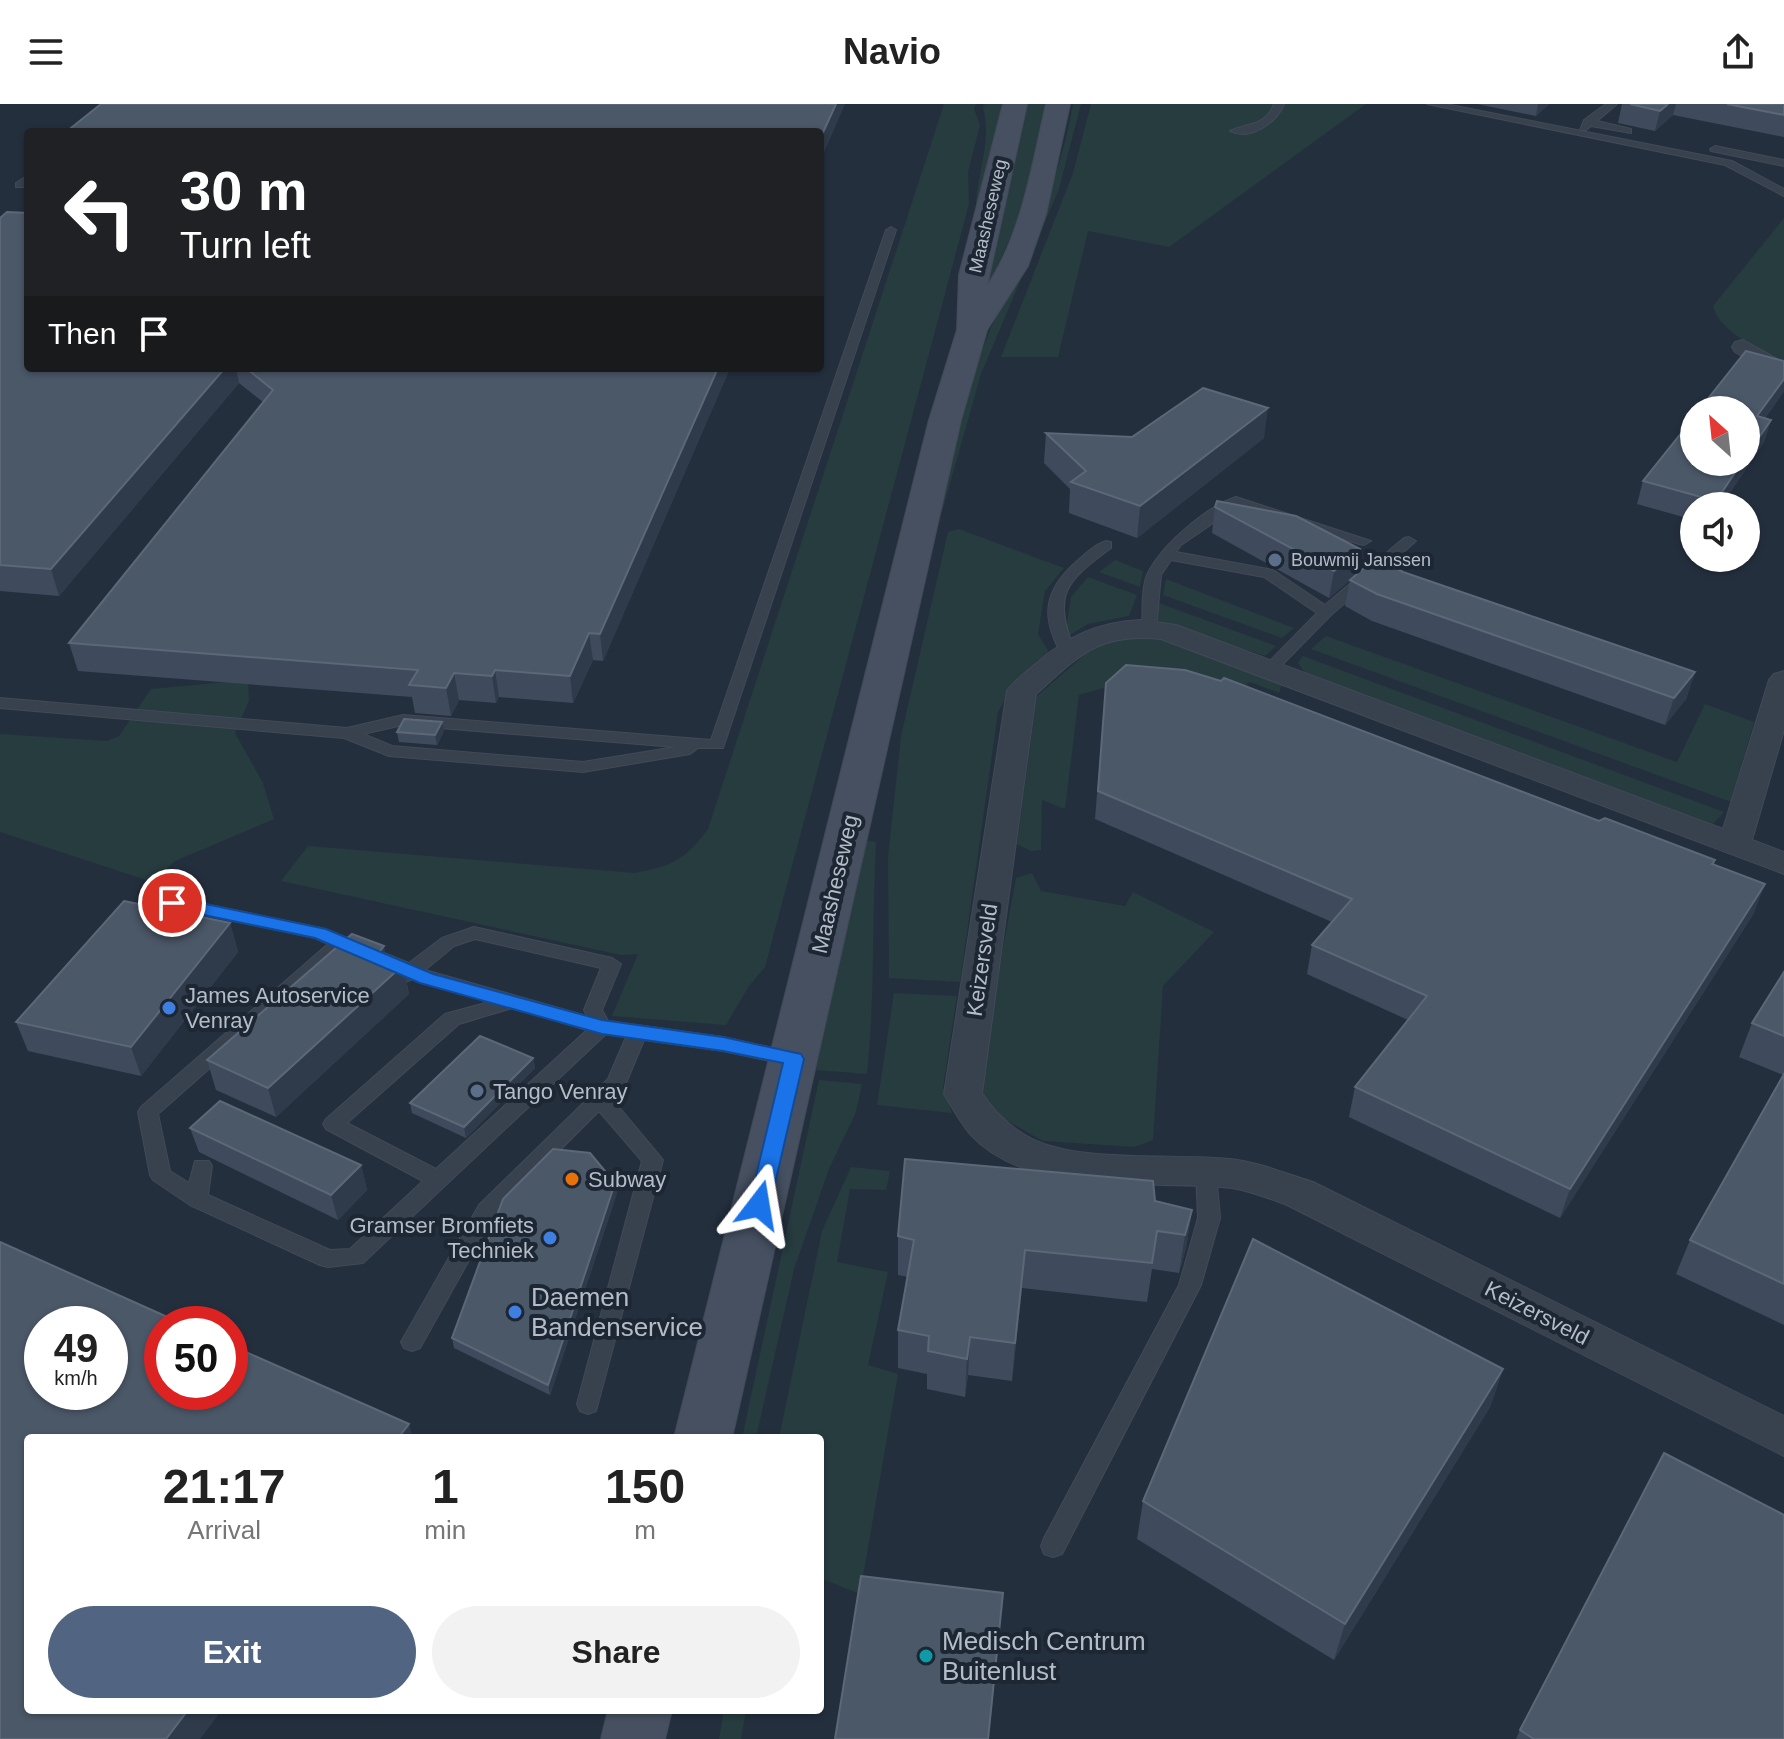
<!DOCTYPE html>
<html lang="en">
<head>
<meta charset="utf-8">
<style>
	:root { --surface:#fff; --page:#f2f2f2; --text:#222; --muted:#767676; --accent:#516482 }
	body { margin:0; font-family:Arial,sans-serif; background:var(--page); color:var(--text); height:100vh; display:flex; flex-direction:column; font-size:30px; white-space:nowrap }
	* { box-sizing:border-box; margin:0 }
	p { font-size:26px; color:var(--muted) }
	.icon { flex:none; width:44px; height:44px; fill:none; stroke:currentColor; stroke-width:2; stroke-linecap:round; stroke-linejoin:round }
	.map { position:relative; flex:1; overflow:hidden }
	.details { position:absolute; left:24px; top:1330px; width:800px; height:280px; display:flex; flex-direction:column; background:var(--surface); border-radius:8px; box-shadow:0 2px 6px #0004 }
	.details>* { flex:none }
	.guide { position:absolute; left:24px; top:24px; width:800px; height:244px; border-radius:8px; box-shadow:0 2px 6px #0004; background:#202124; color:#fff; overflow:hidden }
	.needle { width:52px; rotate:333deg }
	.buttons { position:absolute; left:1680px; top:292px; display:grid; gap:16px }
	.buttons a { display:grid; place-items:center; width:80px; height:80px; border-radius:50%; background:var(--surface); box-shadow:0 2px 6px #0004; font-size:40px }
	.speed { position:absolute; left:24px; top:1202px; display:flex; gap:16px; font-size:40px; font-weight:700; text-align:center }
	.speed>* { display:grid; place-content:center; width:104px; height:104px; border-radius:50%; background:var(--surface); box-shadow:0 2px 6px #0004; line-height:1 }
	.speed small { font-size:20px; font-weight:400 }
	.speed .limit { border:12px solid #d22; background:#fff; color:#111 }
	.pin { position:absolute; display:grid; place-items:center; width:68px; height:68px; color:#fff; margin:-34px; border:4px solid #fff; border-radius:50%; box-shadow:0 2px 8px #0007 }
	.me { position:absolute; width:88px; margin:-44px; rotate:14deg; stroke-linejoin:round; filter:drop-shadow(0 0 6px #0008) }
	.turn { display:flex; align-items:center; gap:28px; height:168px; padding:0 24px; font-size:36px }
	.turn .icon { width:104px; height:104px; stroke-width:2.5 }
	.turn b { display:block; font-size:56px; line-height:68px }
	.then { display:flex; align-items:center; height:76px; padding:0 24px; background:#0003; gap:16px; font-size:30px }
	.eta { display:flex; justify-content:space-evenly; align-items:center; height:136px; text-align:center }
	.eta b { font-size:48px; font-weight:700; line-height:56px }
	.primary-button { display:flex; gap:16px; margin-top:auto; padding:16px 24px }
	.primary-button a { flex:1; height:92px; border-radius:48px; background:var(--accent); color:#fff; font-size:32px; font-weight:700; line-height:92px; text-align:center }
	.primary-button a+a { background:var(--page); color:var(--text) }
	header { display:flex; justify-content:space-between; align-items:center; height:104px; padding:0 24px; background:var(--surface); font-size:36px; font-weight:700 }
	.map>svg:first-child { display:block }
	.green { fill:#263c3f }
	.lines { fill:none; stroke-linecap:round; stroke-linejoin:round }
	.service-casing { stroke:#414a57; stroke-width:2 }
	.minor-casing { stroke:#414a57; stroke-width:2 }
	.secondary-casing { stroke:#414a57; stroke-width:2 }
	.service { fill:#38414e; fill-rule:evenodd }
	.minor { fill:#38414e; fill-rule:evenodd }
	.secondary { fill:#465061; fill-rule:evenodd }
	.wall { fill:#3f4b5c }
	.shaded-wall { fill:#2f3b4b }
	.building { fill:#4b5868; stroke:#5c6777; stroke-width:2; fill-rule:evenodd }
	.route { fill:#1a73e8; stroke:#114b97; stroke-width:2 }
	.service-dot { fill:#5c6f8a; stroke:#1d2633; stroke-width:3 }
	.shop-dot { fill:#3f7fe0; stroke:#1d2633; stroke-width:3 }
	.food-dot { fill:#e8710a; stroke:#1d2633; stroke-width:3 }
	.culture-dot { fill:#0f9aa8; stroke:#1d2633; stroke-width:3 }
	.labels { text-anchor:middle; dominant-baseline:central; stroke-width:8; stroke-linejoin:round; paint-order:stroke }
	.far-street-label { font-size:18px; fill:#b4bcc9; stroke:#1d2633 }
	.far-poi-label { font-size:18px; fill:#b4bcc9; stroke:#1d2633; text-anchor:start }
	.street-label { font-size:22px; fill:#b4bcc9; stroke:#1d2633 }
	.poi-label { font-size:22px; fill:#b4bcc9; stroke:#1d2633; text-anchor:start }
	.near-poi-label { font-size:26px; fill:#b4bcc9; stroke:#1d2633; text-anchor:start }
</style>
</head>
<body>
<header><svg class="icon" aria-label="menu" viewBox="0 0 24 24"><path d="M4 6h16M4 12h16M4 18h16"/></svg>Navio<svg class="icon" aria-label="share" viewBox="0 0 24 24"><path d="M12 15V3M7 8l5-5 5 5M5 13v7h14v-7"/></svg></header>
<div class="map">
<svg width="1784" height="1635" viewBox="0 0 1784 1635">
	<rect width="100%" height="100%" fill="#242f3e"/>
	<g class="green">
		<path d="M944,0H976L974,5L980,21L968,68L969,100L765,863L749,882L726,921L612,912L638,850L621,851L281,777L308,742L635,769C673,761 684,757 708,725Z"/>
		<path d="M985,0H1009L983,106L976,99C978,69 992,33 983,4Z"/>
		<polygon points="1026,0 1047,0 1030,89 990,179 986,180"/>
		<path d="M1073,0H1081L1059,85L981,270L942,408L937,407C953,346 966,283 991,224C1024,148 1059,83 1073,0Z"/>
		<polygon points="1091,0 1366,0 1169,143 1088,127 1058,253 1001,253 1073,69"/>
		<path d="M1784,114V260C1762,245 1720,230 1713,202Z"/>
		<path d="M959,425L1064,464L1045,487L1038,530L1049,548C1025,563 1011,583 998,608L960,878L889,874L888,753L901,632L948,428Z"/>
		<polygon points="1115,456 1143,467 1140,483 1099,468"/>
		<polygon points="1088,473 1137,491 1129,512 1088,520 1065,534 1071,493"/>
		<polygon points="1166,475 1294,524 1282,534 1163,491"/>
		<polygon points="1159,499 1276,542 1265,552 1154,516"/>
		<polygon points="1147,529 1282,580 1279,589 1250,578 1235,588 1181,564 1160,575 1125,578 1079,591 1065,705 1042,696 1041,746 1031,747 1017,740 1037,592 1102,536"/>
		<polygon points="1326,532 1677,658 1705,600 1754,618 1731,698 1311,545"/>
		<polygon points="1303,552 1724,708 1713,720 1305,569 1298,559"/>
		<polygon points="248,576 249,597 235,629 263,679 274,715 175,757 152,778 0,728 0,630 107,637 119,632 151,585"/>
		<path d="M864,736L876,738C872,816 875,893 867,970L816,966Z"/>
		<polygon points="1032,769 1041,787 1125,802 1133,788 1214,828 1163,882 1153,1036 1134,1043 1043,1037 1004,1015 983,989 987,932 1016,774"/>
		<polygon points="894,889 957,892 943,983 952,1009 877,1001"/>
		<polygon points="819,976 862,980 856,1008 829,1065 794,1165 756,1334 742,1334"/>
		<polygon points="851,1063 890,1067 886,1086 850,1085 837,1158 888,1168 868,1261 898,1270 860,1490 820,1474 820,1334 779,1334 822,1127"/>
		<polygon points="724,1606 746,1606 741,1635 719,1635"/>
	</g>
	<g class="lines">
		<defs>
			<g id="service">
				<path d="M1274,0H1284C1276,19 1250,37 1230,27C1248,18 1265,23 1274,0Z"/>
				<polygon points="1427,0 1446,0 1732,57 1784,85 1784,92 1725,61"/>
				<polygon points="1606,0 1617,0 1597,17 1631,25 1631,29 1591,22 1586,26 1580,26 1584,16"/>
				<polygon points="1715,42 1784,56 1784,62 1711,47 1710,45"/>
				<polygon points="28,71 28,79 24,83 16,83 16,79"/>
				<path d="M891,123L896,126L723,644H698L690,650L583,668L389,652L344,634L0,604V594L347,624L403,611L711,636L886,126ZM403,621L676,643L583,658L392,642L363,630Z"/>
				<path d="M1236,393L1371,437L1364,441L1359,440L1238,402L1181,441L1176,448L1273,466L1325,501L1404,434L1409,433L1416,437L1331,511L1276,567H1266L1263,564L1317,509L1264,473L1171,456L1161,471L1156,524L1154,527H1144L1142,524C1143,508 1141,483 1148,469C1162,441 1206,403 1236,393Z"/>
				<path d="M1106,437L1111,438V444C1063,479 1053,491 1075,548L1072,551H1062C1041,514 1043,488 1075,459C1084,451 1094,441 1106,437Z"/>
				<path d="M172,793L325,825L409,859L442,834L474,823L612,854L621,860L602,906L608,917L723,933L801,950L804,955L801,960L794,962L723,947L644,936L626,979L612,995L663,1056L596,1307L588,1310L580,1307L577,1300L642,1057L599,1007L493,1113L420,1244L412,1247L404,1244L401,1238L479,1101L608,975L626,933L606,930L363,1159L328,1163L320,1161L190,1101L153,1076L150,1071L138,1008L141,1003L328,840L315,834L166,803L163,799L166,795ZM475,835L601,864L584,906L587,912L425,866L454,842ZM343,846L398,869V876L405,878L413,875L489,898L445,910L326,1015L323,1020L326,1025L423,1077L350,1145L330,1146L208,1091L212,1062L209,1057H195L189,1079L170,1067L158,1010ZM512,904L587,926L436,1065L347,1019L459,920Z"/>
				<polygon points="1206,1060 1213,1063 1216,1068 1220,1114 1201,1181 1062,1450 1053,1453 1044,1450 1041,1442 1044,1434 1179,1181 1198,1114 1196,1068 1199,1063"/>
			</g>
			<g id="minor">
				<polygon points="1743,236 1784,259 1784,276 1735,248 1732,243 1735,238"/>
				<path d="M1141,516L1176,521L1723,725L1769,576L1774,570L1784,567V626L1752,736L1784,748V770L1161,535C1098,529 1081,550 1036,590L982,989C994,1006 1006,1020 1025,1031C1071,1060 1174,1049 1230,1055C1259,1058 1286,1070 1313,1078L1784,1312V1352L1285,1100C1268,1094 1250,1087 1232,1084C1154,1075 1031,1095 971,1031C961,1020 952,1003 944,990L1007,587C1014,577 1025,569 1034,561C1067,533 1097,518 1141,516Z"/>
			</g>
			<g id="secondary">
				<path d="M1003,0H1027L987,182C1022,129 1032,61 1046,0H1070L1046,110L1028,162L987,226L961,316L732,1334H674L929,316L957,226L959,171Z"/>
				<polygon points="608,1606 672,1606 665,1635 601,1635"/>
			</g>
		</defs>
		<use href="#service" class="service-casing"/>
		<use href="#minor" class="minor-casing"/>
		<use href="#secondary" class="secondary-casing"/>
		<use href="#service" class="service"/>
		<use href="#minor" class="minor"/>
		<use href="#secondary" class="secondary"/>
	</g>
	<g class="wall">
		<polygon points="1477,0 1549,0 1536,12"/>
		<polygon points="1622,0 1784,0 1784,33 1673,11 1655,27 1618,19"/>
		<polygon points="0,114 28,264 730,264 603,557 593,556 573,599 499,593 496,599 459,596 451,612 415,609 412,593 78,567 69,539 263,298 239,279 59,492 0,487"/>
		<polygon points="1784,287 1765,314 1771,316 1764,338 1721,402 1694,402 1694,416 1637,400 1643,377"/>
		<polygon points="1046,329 1132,333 1264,334 1137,434 1069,409 1070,385 1044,359"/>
		<polygon points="1215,403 1360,445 1355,471 1403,468 1695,568 1686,595 1665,621 1372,517 1345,502 1350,476 1329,494 1212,429"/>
		<polygon points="1106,579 1599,717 1715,756 1714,761 1754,809 1560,1114 1349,1013 1355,983 1408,916 1307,870 1312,841 1332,818 1095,715"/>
		<polygon points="444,627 437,641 399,638 397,628"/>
		<polygon points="230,819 238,848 141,972 28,947 16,918"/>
		<polygon points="386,855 403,861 409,890 276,1013 216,986 207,956"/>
		<polygon points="1784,868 1784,1221 1676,1170 1690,1136 1783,971 1739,953 1752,919"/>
		<polygon points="533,954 535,964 466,1034 412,1009 410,999"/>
		<polygon points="190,1024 361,1061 367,1086 338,1116 199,1048"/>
		<polygon points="615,1079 617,1089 550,1291 454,1244 452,1234"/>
		<polygon points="1155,1097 1192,1106 1186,1144 1179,1169 1152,1165 1147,1198 1022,1184 1012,1277 968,1271 965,1293 927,1285 927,1270 898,1264 898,1226 908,1173 898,1171 898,1132"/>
		<polygon points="1503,1265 1490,1303 1334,1556 1137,1435 1143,1397"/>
		<polygon points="1520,1626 1784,1635 1516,1635"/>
	</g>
	<g class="shaded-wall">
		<polygon points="836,0 845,0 820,58 820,35"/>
		<polygon points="1538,0 1549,0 1536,12"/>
		<polygon points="1668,0 1676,0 1673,11 1655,27 1660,7"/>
		<polygon points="225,264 236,264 239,279 59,492 51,465"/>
		<polygon points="718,264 730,264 603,557 600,530"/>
		<polygon points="1784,275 1784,287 1750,334 1757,312"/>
		<polygon points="1268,304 1264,334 1137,434 1140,402"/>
		<polygon points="1771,316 1764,338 1721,402 1714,402 1716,397 1742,358 1746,358 1746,352"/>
		<polygon points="1360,445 1355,472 1329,494 1334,467"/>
		<polygon points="589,529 593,556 573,599 570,572"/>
		<polygon points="495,566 499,593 496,599 492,572"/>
		<polygon points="1695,568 1686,595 1665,621 1674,594"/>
		<polygon points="454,569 459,596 451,612 446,584"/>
		<polygon points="442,618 444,627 437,641 435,631"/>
		<polygon points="1765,780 1754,809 1560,1114 1570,1085"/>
		<polygon points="230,819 238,848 141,972 131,943"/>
		<polygon points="384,842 390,871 403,861 409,890 276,1013 268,984"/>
		<polygon points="533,954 535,964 466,1034 464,1023"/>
		<polygon points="361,1061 367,1086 338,1116 331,1091"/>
		<polygon points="615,1079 617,1089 550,1291 548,1281"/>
		<polygon points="1192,1106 1186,1144 1179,1169 1185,1131"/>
		<polygon points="1025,1146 1022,1184 1012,1277 1015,1239"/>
		<polygon points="970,1233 968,1271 965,1293 967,1255"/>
		<polygon points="1503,1265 1490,1303 1334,1556 1345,1520"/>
		<polygon points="409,1320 413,1334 398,1334"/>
		<polygon points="1003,1489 989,1635 988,1635"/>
		<polygon points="188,1606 222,1606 200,1635 166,1635"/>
	</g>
	<g class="building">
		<polygon points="101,0 836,0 820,35 820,28 66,28"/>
		<polygon points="1630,0 1668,0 1660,7"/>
		<polygon points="1727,0 1784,0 1784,11"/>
		<polygon points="7,108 28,109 28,264 225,264 51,465 0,461 0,114"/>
		<polygon points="1746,247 1784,257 1784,275 1757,312 1771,316 1746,352 1746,306 1699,306"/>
		<polygon points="246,264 718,264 600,530 589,529 570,572 495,566 492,572 454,569 446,584 409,581 418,566 69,539 273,286"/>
		<polygon points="1203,284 1268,304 1140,402 1071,378 1086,367 1046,329 1132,333"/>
		<polygon points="1694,313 1694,358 1742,358 1716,397 1643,377"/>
		<polygon points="1217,397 1296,412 1360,445 1334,467 1215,403"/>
		<polygon points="1376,454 1403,468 1695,568 1674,594 1377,490 1350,476"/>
		<polygon points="1126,561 1185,566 1221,577 1224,574 1599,717 1605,714 1715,756 1712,760 1765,780 1570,1085 1355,983 1427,892 1312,841 1352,795 1098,687 1106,579"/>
		<polygon points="404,615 442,618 435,631 397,628"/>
		<polygon points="124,797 230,819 131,943 16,918"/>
		<polygon points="352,830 384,842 379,848 382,853 403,861 268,984 207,956"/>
		<polygon points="1784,868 1784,932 1752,919"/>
		<polygon points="480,932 533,954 464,1023 410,999"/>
		<polygon points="1784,970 1784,1180 1690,1136"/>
		<polygon points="220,997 361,1061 331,1091 190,1024"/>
		<polygon points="553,1045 590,1049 615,1079 548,1281 452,1234 503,1095"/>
		<polygon points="905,1055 1153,1077 1155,1097 1192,1106 1185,1131 1157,1127 1152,1159 1025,1146 1015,1239 970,1233 967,1255 928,1247 929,1232 898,1226 914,1136 898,1132"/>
		<polygon points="1253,1135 1503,1265 1345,1520 1143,1397"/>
		<path d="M0,1138L183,1220H162V1288H230V1241L409,1320L398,1334H28V1606H188L166,1635H0ZM42,1220H110V1288H42Z"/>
		<polygon points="1664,1349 1784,1411 1784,1635 1534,1635 1520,1626"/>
		<polygon points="861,1472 1003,1489 988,1635 835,1635"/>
	</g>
	<polygon class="route" points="172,793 326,825 433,870 602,916 723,933 801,950 804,955 770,1101 767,1106 752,1106 749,1101 783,959 723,947 602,930 420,879 315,834 165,803 163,799 165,795"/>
	<g class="service-dot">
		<circle cx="1275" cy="456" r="8"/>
		<circle cx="477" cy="987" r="8"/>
	</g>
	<g class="shop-dot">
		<circle cx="169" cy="904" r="8"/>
		<circle cx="550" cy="1134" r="8"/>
		<circle cx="515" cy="1208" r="8"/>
	</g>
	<circle class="food-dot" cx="572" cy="1075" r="8"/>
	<circle class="culture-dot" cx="926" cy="1552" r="8"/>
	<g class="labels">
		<g class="far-street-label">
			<text transform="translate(988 112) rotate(-77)">Maasheseweg</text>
		</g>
		<g class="far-poi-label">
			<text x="1291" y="456">Bouwmij Janssen</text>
		</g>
		<g class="street-label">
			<text transform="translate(835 780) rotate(-77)">Maasheseweg</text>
			<text transform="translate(982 856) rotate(-82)">Keizersveld</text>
			<text transform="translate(1537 1209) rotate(27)">Keizersveld</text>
		</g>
		<g class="poi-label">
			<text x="185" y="891">James Autoservice<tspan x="185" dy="25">Venray</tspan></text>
			<text x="493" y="987">Tango Venray</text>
			<text x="588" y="1075">Subway</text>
			<text x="534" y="1121" text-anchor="end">Gramser Bromfiets<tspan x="534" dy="25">Techniek</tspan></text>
		</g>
		<g class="near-poi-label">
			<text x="531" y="1193">Daemen<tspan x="531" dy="30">Bandenservice</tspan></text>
			<text x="942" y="1537">Medisch Centrum<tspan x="942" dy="30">Buitenlust</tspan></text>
		</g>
	</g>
</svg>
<div class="buttons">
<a><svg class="needle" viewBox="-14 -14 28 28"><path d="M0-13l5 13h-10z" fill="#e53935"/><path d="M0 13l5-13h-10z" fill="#767676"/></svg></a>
<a><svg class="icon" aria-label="sound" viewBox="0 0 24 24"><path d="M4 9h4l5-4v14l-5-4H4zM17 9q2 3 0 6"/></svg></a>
</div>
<div class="speed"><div>49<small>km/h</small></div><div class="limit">50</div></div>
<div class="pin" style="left:172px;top:799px;background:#d93025"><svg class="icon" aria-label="arrive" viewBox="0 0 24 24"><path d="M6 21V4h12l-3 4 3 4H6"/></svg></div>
<svg class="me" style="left:759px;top:1101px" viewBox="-20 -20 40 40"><path d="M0-17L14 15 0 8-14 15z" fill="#1a73e8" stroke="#fff" stroke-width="4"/></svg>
<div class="guide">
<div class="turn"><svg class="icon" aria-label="left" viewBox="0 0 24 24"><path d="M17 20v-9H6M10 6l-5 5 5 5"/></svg><div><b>30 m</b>Turn left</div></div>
<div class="then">Then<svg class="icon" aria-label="arrive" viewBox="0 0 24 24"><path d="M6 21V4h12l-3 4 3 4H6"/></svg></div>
</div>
<section class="details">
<div class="eta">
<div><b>21:17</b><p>Arrival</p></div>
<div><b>1</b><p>min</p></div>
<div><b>150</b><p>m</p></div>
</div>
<div class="primary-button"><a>Exit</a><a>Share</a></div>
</section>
</div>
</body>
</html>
